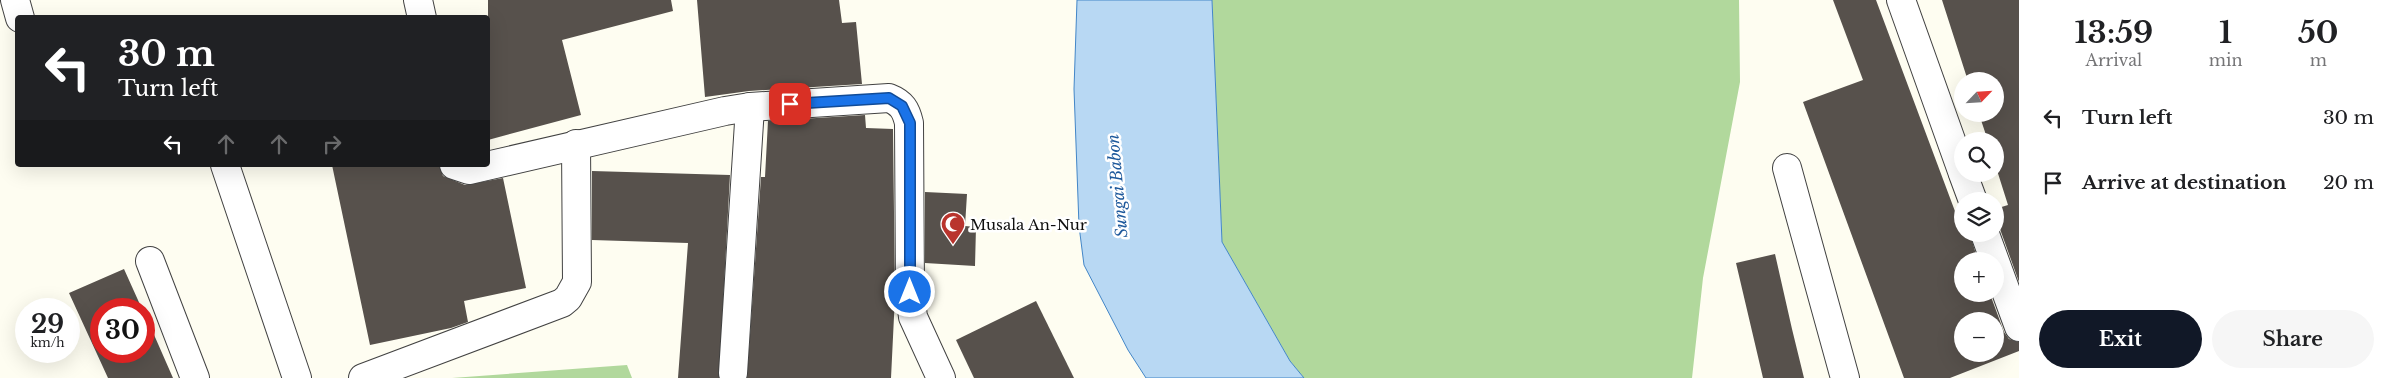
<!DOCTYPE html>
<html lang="en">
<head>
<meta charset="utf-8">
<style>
	:root { --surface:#fff; --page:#f6f6f6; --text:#202124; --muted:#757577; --accent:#111827 }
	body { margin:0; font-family:"Libre Baskerville",serif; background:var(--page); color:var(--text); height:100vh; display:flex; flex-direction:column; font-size:19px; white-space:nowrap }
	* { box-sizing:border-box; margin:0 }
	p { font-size:16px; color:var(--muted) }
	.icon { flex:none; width:28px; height:28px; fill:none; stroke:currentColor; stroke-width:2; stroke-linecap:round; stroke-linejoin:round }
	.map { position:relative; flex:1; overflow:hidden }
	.details { display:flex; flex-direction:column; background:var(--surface); width:375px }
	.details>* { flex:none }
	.banner { position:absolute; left:15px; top:15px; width:475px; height:152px; border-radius:5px; box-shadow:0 5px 20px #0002; background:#202124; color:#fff; overflow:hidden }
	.needle { width:32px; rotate:65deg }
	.tools { position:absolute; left:1954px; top:72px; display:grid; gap:10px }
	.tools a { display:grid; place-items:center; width:50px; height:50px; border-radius:50%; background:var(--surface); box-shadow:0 5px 20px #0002; font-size:25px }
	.speed { position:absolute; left:15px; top:298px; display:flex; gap:10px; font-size:25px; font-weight:700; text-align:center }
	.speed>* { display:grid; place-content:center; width:65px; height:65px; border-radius:50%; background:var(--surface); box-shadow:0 5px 20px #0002; line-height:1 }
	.speed small { font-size:12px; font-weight:400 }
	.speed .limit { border:8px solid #d22; background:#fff; color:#111 }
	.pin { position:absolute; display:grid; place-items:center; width:42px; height:42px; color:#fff; margin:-21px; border-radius:10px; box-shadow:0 2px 8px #0006 }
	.me { position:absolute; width:55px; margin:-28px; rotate:0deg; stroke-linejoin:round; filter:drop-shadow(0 0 4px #0008) }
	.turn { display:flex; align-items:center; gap:18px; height:105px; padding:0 20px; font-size:22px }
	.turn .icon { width:65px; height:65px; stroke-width:2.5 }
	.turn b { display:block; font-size:35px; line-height:42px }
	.lanes { display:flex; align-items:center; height:48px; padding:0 20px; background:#0003; justify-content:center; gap:25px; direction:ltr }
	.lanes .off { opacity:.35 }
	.eta { display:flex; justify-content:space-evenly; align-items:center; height:85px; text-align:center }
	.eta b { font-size:30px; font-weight:800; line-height:35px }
	.button { display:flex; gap:10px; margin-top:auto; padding:10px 20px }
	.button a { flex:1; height:58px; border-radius:30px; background:var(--accent); color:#fff; font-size:20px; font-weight:800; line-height:58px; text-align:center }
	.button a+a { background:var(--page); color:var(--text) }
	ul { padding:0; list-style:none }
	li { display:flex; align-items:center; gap:15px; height:65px; padding:0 20px }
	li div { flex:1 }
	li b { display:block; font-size:19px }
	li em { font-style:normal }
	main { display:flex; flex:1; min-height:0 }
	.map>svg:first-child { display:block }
	.forest { fill:#b1d89c }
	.water { fill:#b8d8f3; stroke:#4386c7 }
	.building { fill:#57514c; fill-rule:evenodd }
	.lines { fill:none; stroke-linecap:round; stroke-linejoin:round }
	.minor-casing { stroke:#424242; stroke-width:30 }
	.minor { stroke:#fff; stroke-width:28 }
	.route-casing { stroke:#114b97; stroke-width:12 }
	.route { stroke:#1a73e8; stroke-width:9 }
	.labels { text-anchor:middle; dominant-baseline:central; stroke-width:5; stroke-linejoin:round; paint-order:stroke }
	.poi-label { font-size:15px; fill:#0f0f0f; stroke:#fff; text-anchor:start }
	.water-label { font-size:16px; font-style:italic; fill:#1d589b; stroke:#fff }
</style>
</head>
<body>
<main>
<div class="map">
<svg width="2019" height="378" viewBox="0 0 2019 378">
	<rect width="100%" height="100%" fill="#fefdf1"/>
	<g class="forest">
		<polygon points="1212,0 1739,0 1740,82 1703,278 1692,378 1304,378 1290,361 1222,242"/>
		<polygon points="627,365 632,378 452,378"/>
	</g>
	<polygon class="water" points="1077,0 1212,0 1222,242 1290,361 1304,378 1146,378 1128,350 1084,265 1079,226 1074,89"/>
	<g class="building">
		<polygon points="488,0 671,0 673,11 562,40 581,115 488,140"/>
		<polygon points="697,0 839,0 842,23 856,22 862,84 749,91 705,97"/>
		<path d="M1833,0H1876L1959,222L1962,221V234H1970L1978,261H1962V294H1990L2004,332L2009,339L2019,342V351L1950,378H1904L1803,102L1863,80ZM1962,321H1995V354H1962Z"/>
		<polygon points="1942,0 2019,0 2019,282 2000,229 1995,222 1995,209 2008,205 1995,164 1995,141 1988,141 1979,114 1995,114 1995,81 1968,81"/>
		<polygon points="865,115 866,128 893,129 895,296 891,378 747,378 761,177 765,177 768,121"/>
		<polygon points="332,165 439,165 443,176 465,185 503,178 526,288 464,301 468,322 451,328 370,345"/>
		<polygon points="592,171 730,175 719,378 678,378 688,243 592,240"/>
		<polygon points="925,192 967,194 965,226 976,227 975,266 925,263"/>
		<polygon points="1775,254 1792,329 1804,378 1763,378 1736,263"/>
		<polygon points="124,269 142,309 101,309 101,351 144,351 144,312 173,378 108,378 69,293"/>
		<polygon points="1036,301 1074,378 974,378 956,340"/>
	</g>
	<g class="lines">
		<defs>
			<g id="minor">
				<polyline points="15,0 20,18"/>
				<polyline points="418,0 422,18"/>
				<polyline points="1901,0 1962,171"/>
				<polyline points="225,165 297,378"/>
				<path d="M454,165L469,170L725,111L750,107L889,98C902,103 906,110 909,123L910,292L913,317L941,378"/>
				<polyline points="1787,168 1845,378"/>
				<polyline points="1963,174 1973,201"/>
				<polyline points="1985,234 2019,327"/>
				<polyline points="150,261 195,378"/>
				<polyline points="733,373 750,107"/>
				<polyline points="363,378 562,303 568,298 577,282 576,144"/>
			</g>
		</defs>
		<use href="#minor" class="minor-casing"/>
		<use href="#minor" class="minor"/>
	</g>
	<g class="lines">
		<defs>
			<polyline id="route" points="790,104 889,98 902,106 910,123 910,292"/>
		</defs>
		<use href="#route" class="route-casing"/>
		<use href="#route" class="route"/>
	</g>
	<defs>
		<symbol id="mosque-pin" viewBox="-11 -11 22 30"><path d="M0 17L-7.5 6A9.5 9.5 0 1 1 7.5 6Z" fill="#b9342d" stroke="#fff"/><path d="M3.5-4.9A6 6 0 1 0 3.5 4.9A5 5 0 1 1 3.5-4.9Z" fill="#fff"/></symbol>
	</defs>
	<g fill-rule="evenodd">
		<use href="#mosque-pin" x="939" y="210" width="28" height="38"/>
	</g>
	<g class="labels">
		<g class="poi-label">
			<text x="970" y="224">Musala An-Nur</text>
		</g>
		<g class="water-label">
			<text transform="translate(1117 186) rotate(-95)">Sungai Babon</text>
		</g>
	</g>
</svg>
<div class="tools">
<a><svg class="needle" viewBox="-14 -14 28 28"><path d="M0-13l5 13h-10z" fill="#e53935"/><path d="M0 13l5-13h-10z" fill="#757577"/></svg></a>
<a><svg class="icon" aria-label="search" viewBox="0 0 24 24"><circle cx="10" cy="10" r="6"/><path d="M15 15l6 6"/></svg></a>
<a><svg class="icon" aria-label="layers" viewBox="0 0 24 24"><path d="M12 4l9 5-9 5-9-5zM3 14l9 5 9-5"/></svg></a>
<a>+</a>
<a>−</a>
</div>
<div class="speed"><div>29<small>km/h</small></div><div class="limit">30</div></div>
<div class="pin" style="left:790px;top:104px;background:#d93025"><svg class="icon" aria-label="arrive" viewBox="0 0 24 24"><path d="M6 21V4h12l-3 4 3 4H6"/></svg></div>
<svg class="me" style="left:910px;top:292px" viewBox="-20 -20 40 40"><circle r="17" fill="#1a73e8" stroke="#fff" stroke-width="3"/><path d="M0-11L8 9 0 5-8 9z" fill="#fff"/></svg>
<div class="banner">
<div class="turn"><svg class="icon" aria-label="left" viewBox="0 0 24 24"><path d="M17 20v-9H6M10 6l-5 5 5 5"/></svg><div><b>30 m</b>Turn left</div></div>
<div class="lanes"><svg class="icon" aria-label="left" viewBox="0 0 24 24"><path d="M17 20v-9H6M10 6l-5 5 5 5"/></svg><svg class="icon off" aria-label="ahead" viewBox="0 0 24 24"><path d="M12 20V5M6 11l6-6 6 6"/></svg><svg class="icon off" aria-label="ahead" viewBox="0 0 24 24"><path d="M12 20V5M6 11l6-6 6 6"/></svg><svg class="icon off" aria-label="right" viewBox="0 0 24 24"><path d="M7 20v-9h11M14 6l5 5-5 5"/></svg></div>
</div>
</div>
<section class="details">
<div class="eta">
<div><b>13:59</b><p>Arrival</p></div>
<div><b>1</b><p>min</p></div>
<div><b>50</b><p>m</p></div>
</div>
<ul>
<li><svg class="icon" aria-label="left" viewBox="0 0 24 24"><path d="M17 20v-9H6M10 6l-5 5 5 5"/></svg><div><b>Turn left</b></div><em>30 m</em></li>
<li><svg class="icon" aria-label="arrive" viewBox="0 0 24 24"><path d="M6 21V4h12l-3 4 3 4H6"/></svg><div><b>Arrive at destination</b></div><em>20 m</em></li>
</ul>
<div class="button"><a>Exit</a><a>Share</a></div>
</section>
</main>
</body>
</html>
